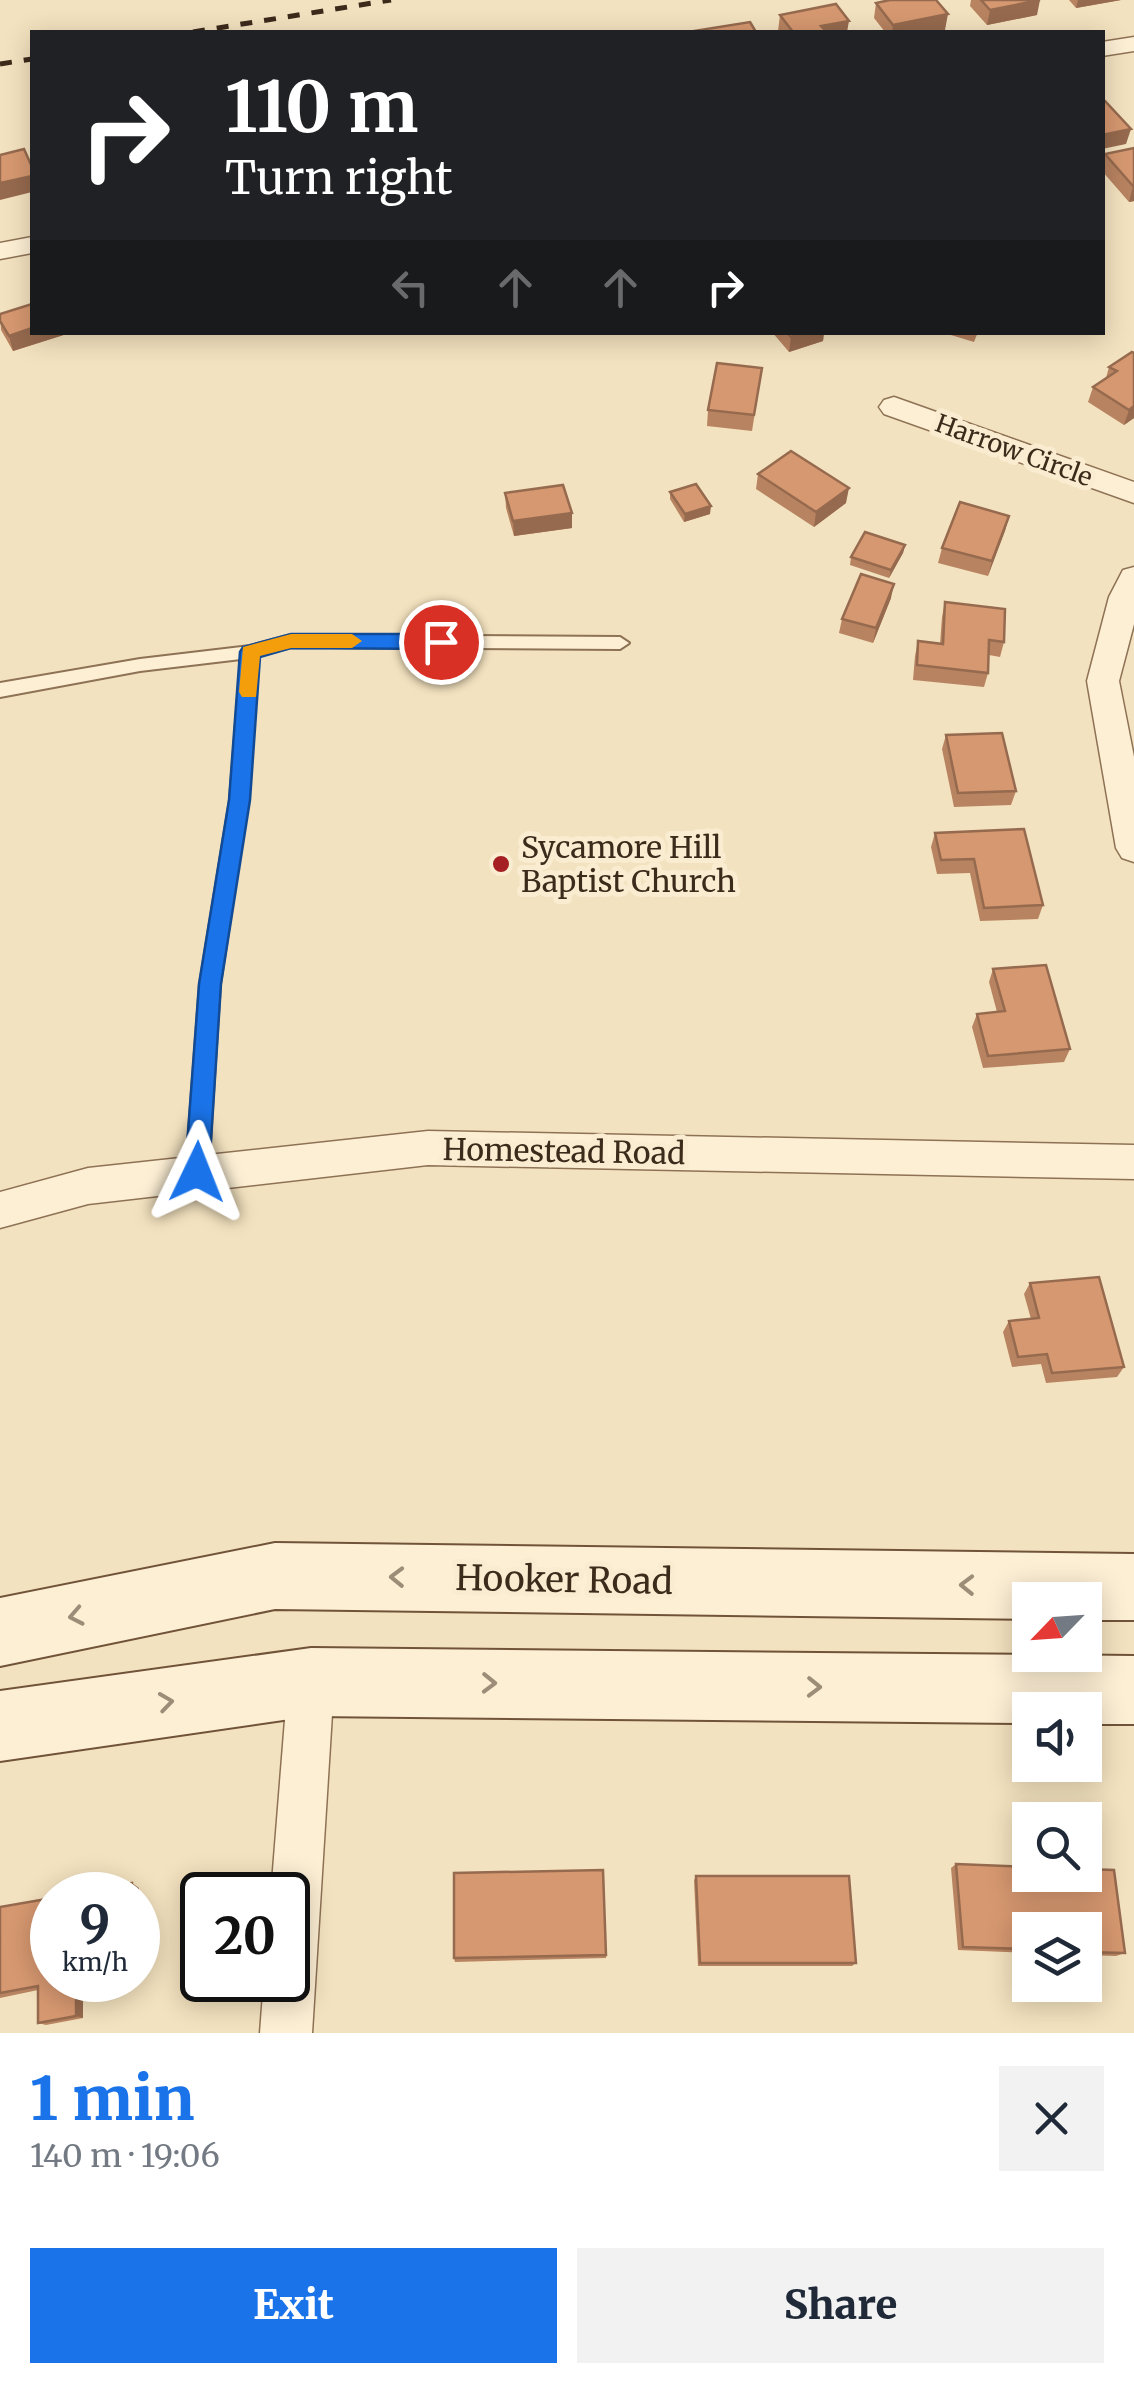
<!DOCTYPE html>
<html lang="en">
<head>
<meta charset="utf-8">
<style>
	:root { --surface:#fff; --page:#f2f2f3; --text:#1f2937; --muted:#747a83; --accent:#1a73e8 }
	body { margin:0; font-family:Merriweather,serif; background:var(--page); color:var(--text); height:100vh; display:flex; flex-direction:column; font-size:38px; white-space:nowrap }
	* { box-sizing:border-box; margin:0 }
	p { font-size:32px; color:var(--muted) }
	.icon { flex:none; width:55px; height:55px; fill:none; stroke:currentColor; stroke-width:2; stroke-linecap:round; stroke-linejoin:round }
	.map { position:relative; height:2033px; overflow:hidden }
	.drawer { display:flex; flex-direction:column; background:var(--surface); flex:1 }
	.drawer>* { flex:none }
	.banner { position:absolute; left:30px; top:30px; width:1075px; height:305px; border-radius:0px; box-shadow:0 5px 25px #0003; background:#202124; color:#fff; overflow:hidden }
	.needle { width:65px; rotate:245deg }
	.controls { position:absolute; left:1012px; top:1582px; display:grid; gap:20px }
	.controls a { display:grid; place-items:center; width:90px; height:90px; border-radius:0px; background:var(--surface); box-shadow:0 5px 25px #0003; font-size:50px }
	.speed { position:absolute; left:30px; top:1872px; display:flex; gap:20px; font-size:50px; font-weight:700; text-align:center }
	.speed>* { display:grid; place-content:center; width:130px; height:130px; border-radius:50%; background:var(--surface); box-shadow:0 5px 25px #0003; line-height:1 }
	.speed small { font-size:25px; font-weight:400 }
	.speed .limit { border:5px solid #111; border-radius:15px; background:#fff; color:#111 }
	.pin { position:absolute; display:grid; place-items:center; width:85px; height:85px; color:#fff; margin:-42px; border:5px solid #fff; border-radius:50%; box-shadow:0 2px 10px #0007 }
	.me { position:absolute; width:110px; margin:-55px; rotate:2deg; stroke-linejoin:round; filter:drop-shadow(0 0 8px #0008) }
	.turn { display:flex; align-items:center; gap:35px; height:210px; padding:0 30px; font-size:45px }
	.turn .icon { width:130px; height:130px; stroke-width:2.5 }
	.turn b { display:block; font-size:70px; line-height:85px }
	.lanes { display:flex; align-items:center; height:95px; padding:0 30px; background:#0003; justify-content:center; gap:50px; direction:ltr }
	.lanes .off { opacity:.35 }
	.round { display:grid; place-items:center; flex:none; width:105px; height:105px; border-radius:0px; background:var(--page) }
	.summary { display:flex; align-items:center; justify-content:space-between; height:170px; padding:0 30px }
	h1 { font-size:60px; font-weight:800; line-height:75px; color:var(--accent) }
	.primary-button { display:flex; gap:20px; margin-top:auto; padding:20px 30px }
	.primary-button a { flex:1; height:115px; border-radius:0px; background:var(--accent); color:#fff; font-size:40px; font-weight:800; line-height:115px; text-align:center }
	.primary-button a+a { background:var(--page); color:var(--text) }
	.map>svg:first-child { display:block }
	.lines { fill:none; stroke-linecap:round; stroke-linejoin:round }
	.lane-casing { stroke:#8e7255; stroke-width:4 }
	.street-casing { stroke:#8e7255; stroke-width:3 }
	.secondary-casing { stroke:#705338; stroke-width:4 }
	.lane { fill:#fdefd4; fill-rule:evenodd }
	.street { fill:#fdefd4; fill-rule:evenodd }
	.secondary { fill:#fdefd4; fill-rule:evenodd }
	.rail { stroke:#3c2a1b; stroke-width:5; stroke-dasharray:12 12; stroke-linecap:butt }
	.wall { fill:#b88360 }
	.shaded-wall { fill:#966a4e }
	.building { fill:#d69870; stroke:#966a4e; stroke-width:2.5 }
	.oneway { stroke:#9c8c78 }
	.route { fill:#1a73e8; stroke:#114b97; stroke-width:2.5 }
	.slow { fill:#f59e0b }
	.poi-dot { fill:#a41e22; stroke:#f9ecd0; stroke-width:4 }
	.labels { text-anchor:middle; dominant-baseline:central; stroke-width:10; stroke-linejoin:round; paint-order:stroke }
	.far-street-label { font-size:25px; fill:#3c2a1b; stroke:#f9ecd0 }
	.poi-label { font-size:30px; fill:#3c2a1b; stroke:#f9ecd0; text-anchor:start }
	.street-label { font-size:30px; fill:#3c2a1b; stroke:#f9ecd0 }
	.near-street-label { font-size:35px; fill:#3c2a1b; stroke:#f9ecd0 }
</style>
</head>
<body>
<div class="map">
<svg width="1134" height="2033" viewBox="0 0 1134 2033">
	<rect width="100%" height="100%" fill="#f3e2bf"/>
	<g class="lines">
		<defs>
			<polygon id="lane" points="291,635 620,637 629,643 620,649 291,647 258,656 248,800 220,984 208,1172 204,1179 197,1181 190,1179 186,1172 200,984 230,800 241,659 140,671 0,697 0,683 140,659 250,646"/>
			<g id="street">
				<polygon points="1134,37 1134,51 1102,56 1102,42"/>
				<polygon points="32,237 32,253 0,259 0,243"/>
				<polygon points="894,397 1134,482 1134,503 884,414 879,407 884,400"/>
				<polygon points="1134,567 1134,624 1119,681 1134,757 1134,862 1122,858 1116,848 1087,681 1109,597 1123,570"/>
				<polygon points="428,1131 1134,1145 1134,1179 428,1165 88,1204 0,1228 0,1192 88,1168"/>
				<polygon points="311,1659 327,1666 334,1682 312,2033 260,2033 264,1980 288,1980 288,1895 271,1895 288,1682 295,1666"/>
			</g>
			<g id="secondary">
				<polygon points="275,1543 1134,1554 1134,1620 1085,1620 1085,1600 1030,1600 1030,1619 275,1609 0,1666 0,1598"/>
				<polygon points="311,1648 1134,1656 1134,1724 1085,1724 1085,1710 1030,1710 1030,1723 311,1716 0,1761 0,1691"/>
			</g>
		</defs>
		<use href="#lane" class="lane-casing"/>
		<use href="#street" class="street-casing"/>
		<use href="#secondary" class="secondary-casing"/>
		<use href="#lane" class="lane"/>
		<use href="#street" class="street"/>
		<use href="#secondary" class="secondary"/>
		<g class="rail">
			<polyline points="193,32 391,0"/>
			<polyline points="0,64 32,59"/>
		</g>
	</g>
	<g class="wall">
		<polygon points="971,0 981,0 1037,15 987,25 970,6"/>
		<polygon points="1069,0 1121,0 1076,8"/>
		<polygon points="876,3 945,30 930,32 885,32 874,18"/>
		<polygon points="780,15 847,32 780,32 778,31"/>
		<polygon points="1134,148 1134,201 1129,202 1102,171 1102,163 1105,154"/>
		<polygon points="0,314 32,332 73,332 13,351 1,330"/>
		<polygon points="772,332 824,332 823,341 789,352"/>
		<polygon points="941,332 978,332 974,342"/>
		<polygon points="1132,352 1134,418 1124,425 1088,402 1093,387 1106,378 1109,367"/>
		<polygon points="762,368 752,431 707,426 708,410"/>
		<polygon points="758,474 846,503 814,527 756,489"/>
		<polygon points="670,492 710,514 684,522 670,499"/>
		<polygon points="505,493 572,528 514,536 506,508"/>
		<polygon points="1009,516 988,576 938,563 942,548"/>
		<polygon points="905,545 903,553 889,578 850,565 851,557"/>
		<polygon points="891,598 873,643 839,633 842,619"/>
		<polygon points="945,602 1004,642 1000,657 989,655 988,673 984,687 913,680 915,656 918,641 940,644 942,617"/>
		<polygon points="946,735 1016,791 1011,805 954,807 942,749"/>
		<polygon points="935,833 1043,905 1038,919 980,921 970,873 937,874 931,847"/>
		<polygon points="993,969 1070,1049 1064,1062 983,1068 972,1027 977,1014 997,1012 989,982"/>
		<polygon points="1030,1283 1124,1367 1117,1377 1046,1383 1041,1364 1012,1367 1003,1332 1009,1321 1031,1319 1024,1294"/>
		<polygon points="956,1864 1030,1867 1030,1875 1085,1875 1085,1869 1114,1870 1125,1953 1116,1956 1085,1955 1085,1930 1030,1930 1030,1953 958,1950 951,1868"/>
		<polygon points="696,1876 856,1963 852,1966 698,1966 694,1880"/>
		<polygon points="0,1907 52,1980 100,1980 83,1983 83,2018 46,2025 38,2023 38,1990 0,1998"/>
		<polygon points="606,1955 606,1958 455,1962 454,1958"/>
	</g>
	<g class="shaded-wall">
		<polygon points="1040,0 1037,15 987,25 990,10"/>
		<polygon points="1078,0 1121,0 1076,8"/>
		<polygon points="948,14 945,30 930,32 892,32 893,25"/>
		<polygon points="849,21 847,32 820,32 821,26"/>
		<polygon points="1131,129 1126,144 1102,149 1102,135"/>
		<polygon points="32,176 32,192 0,200 0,183"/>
		<polygon points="1134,186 1134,201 1129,202 1133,186"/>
		<polygon points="32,328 32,332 73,332 13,351 9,336"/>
		<polygon points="805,332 824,332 823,341 789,352 791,337"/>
		<polygon points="1134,406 1134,418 1124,425 1129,410"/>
		<polygon points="849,488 846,503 814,527 816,512"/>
		<polygon points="711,506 710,514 684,522 685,514"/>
		<polygon points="572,513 572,528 514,536 513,521"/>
		<polygon points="1009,516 1005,531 988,576 992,561"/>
		<polygon points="905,545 903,553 889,578 891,570"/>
		<polygon points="894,584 891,598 873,643 876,628"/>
		<polygon points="132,1883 139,1888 142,1972 138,1970 138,1895 133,1895"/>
		<polygon points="76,1980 83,1983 83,2018 76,2016"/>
	</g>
	<g class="building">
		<polygon points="890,0 936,0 948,14 893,25 876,3"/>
		<polygon points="981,0 1040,0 990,10"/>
		<polygon points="836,4 849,21 821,26 827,32 793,32 780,15"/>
		<polygon points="750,22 756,32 688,32"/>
		<polygon points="1102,101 1105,101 1131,129 1102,135"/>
		<polygon points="1134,148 1134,186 1133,186 1105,154"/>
		<polygon points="24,149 32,167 32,176 0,183 0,155"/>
		<polygon points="32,304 32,328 9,336 0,321 0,314"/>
		<polygon points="787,332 805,332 791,337"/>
		<polygon points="1132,352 1134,353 1134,406 1129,410 1093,387 1117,371 1109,367"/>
		<polygon points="717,363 762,368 754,415 708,410"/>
		<polygon points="791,451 849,488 816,512 758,474"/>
		<polygon points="696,484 711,506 685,514 670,492"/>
		<polygon points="563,485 572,513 513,521 505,493"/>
		<polygon points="960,502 1009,516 992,561 942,548"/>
		<polygon points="865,532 905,545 891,570 851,557"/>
		<polygon points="861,574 894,584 876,628 842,619"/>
		<polygon points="945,602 1005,609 1004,642 989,640 988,673 917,665 918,641 943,644"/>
		<polygon points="1002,733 1016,791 958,793 946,735"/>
		<polygon points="1024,829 1043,905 984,908 974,859 941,860 935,833"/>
		<polygon points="1046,965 1070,1049 988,1056 977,1014 1005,1011 993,969"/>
		<polygon points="1099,1277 1124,1367 1052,1373 1047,1354 1018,1357 1009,1321 1039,1318 1030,1283"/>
		<polygon points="956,1864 1030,1867 1030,1875 1085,1875 1085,1869 1114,1870 1125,1953 1085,1952 1085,1930 1030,1930 1030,1949 963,1947"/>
		<polygon points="603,1870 606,1955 454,1958 454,1873"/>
		<polygon points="696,1876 849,1876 856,1963 700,1963"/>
		<polygon points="132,1883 133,1895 68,1895"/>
		<polygon points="52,1898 52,1980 77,1980 76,1980 76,2016 38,2023 38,1986 0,1993 0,1907"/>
	</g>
	<defs><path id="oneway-chevron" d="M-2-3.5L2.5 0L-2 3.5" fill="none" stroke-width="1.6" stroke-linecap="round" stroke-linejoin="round" transform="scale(2.5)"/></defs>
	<g class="oneway">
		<use href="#oneway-chevron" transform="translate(397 1577) rotate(-179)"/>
		<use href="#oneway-chevron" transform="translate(967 1585) rotate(-179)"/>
		<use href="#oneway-chevron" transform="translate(76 1616) rotate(169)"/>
		<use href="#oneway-chevron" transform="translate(489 1683) rotate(1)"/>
		<use href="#oneway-chevron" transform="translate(814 1687) rotate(1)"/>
		<use href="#oneway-chevron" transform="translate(166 1702) rotate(-8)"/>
	</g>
	<polygon class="route" points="291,634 441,634 451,642 441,649 291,648 260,657 250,800 221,984 209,1172 205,1180 197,1183 189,1180 185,1172 199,984 229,800 240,652 243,647"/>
	<polygon class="slow" points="291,634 352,634 362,641 352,648 291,648 260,656 256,697 242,697 239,692 243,647"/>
	<circle class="poi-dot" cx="501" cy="864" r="10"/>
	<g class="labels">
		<g class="far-street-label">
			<text transform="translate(1014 450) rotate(20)">Harrow Circle</text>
		</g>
		<g class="poi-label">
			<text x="521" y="847">Sycamore Hill<tspan x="521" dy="34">Baptist Church</tspan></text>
		</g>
		<g class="street-label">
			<text transform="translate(564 1151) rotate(1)">Homestead Road</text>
		</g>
		<g class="near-street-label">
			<text transform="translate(564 1580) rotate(1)">Hooker Road</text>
		</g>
	</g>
</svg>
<div class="controls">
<a><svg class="needle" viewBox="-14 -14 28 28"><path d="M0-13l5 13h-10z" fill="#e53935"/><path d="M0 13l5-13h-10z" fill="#747a83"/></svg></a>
<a><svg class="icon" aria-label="sound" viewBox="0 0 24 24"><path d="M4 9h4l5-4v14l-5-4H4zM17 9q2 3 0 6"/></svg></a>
<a><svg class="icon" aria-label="search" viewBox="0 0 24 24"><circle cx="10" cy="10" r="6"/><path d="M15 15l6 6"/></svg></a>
<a><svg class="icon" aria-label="layers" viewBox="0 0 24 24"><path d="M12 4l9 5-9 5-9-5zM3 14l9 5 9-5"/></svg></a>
</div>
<div class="speed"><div>9<small>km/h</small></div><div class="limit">20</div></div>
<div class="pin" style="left:441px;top:642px;background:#d93025"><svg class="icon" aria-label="arrive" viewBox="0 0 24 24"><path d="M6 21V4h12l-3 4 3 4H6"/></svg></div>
<svg class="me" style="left:197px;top:1172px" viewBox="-20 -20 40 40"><path d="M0-17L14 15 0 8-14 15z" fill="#1a73e8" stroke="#fff" stroke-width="4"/></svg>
<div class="banner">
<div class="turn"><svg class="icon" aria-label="right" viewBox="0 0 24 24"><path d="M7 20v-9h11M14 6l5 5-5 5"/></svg><div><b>110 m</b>Turn right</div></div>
<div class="lanes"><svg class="icon off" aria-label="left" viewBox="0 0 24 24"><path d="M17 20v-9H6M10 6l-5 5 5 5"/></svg><svg class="icon off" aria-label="ahead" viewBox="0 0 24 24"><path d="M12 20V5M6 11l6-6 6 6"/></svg><svg class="icon off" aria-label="ahead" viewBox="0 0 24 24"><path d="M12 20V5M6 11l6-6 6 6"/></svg><svg class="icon" aria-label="right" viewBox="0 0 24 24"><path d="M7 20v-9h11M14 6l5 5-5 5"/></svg></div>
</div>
</div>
<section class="drawer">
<div class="summary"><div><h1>1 min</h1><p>140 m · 19:06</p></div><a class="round"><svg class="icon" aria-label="close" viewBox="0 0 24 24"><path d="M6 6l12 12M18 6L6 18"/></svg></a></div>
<div class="primary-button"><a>Exit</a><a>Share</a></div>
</section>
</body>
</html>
